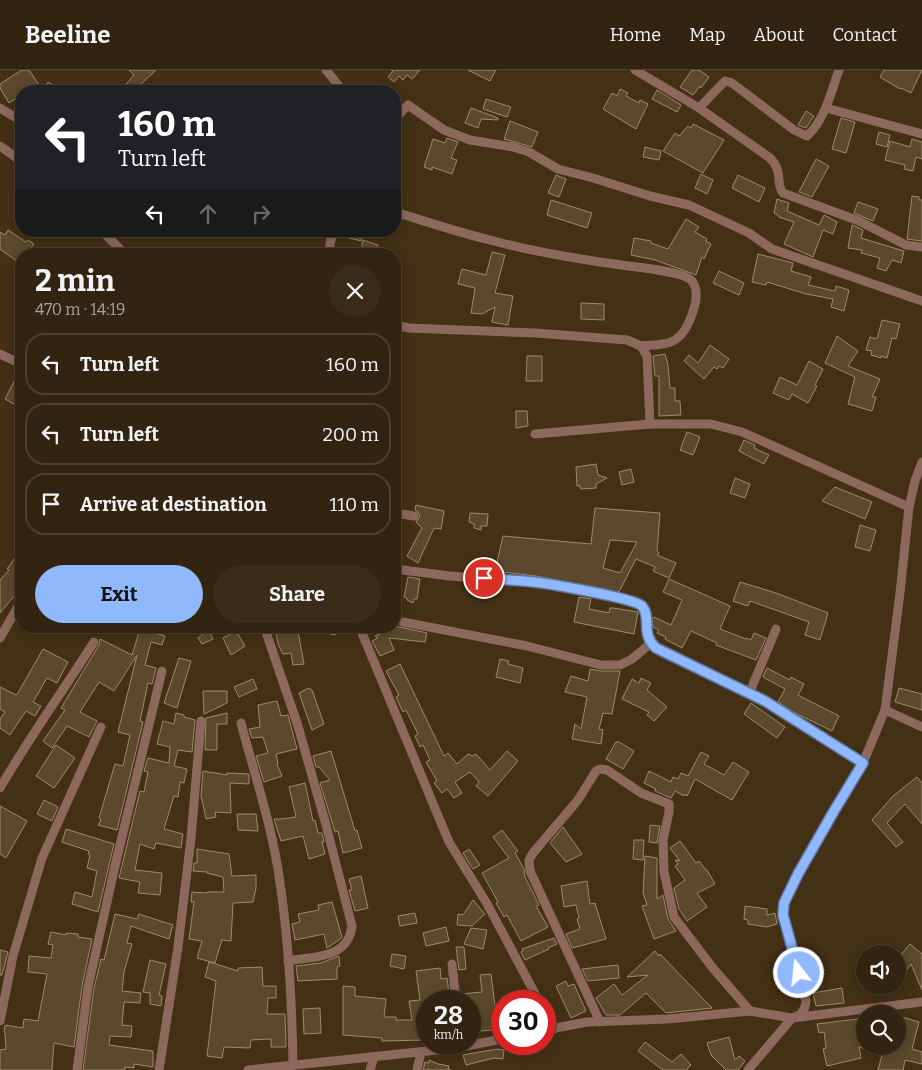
<!DOCTYPE html>
<html lang="en">
<head>
<meta charset="utf-8">
<style>
	:root { --surface:#322410; --page:#3a2c19; --text:#f1f3f6; --muted:#a8a49f; --line:#4d4130; --accent:#8fb8fd }
	body { margin:0; font-family:Bitter,serif; background:var(--page); color:var(--text); height:100vh; display:flex; flex-direction:column; font-size:19px; white-space:nowrap }
	* { box-sizing:border-box; margin:0 }
	p { font-size:16px; color:var(--muted) }
	.icon { flex:none; width:28px; height:28px; fill:none; stroke:currentColor; stroke-width:2; stroke-linecap:round; stroke-linejoin:round }
	.map { position:relative; flex:1; overflow:hidden }
	.side { position:absolute; left:15px; top:178px; width:386px; height:385px; display:flex; flex-direction:column; background:var(--surface); border-radius:20px; box-shadow:0 2px 12px #0003,0 0 0 1px var(--line) }
	.side>* { flex:none }
	.banner { position:absolute; left:15px; top:15px; width:386px; height:152px; border-radius:20px; box-shadow:0 2px 12px #0003,0 0 0 1px var(--line); background:#202124; color:#fff; overflow:hidden }
	.buttons { position:absolute; left:856px; top:875px; display:grid; gap:10px }
	.buttons a { display:grid; place-items:center; width:50px; height:50px; border-radius:50%; background:var(--surface); box-shadow:0 2px 12px #0003,0 0 0 1px var(--line); font-size:25px }
	.speed { position:absolute; left:416px; top:920px; display:flex; gap:10px; font-size:25px; font-weight:700; text-align:center }
	.speed>* { display:grid; place-content:center; width:65px; height:65px; border-radius:50%; background:var(--surface); box-shadow:0 2px 12px #0003,0 0 0 1px var(--line); line-height:1 }
	.speed small { font-size:12px; font-weight:400 }
	.speed .limit { border:8px solid #d22; background:#fff; color:#111 }
	.pin { position:absolute; display:grid; place-items:center; width:42px; height:42px; color:#fff; margin:-21px; border:2px solid #fff; border-radius:50%; box-shadow:0 1px 5px #0007 }
	.me { position:absolute; width:55px; margin:-28px; rotate:344deg; stroke-linejoin:round; filter:drop-shadow(0 0 4px #0008) }
	.turn { display:flex; align-items:center; gap:18px; height:105px; padding:0 20px; font-size:22px }
	.turn .icon { width:65px; height:65px; stroke-width:2.5 }
	.turn b { display:block; font-size:35px; line-height:42px }
	.lanes { display:flex; align-items:center; height:48px; padding:0 20px; background:#0003; justify-content:center; gap:25px; direction:ltr }
	.lanes .off { opacity:.35 }
	.round { display:grid; place-items:center; flex:none; width:52px; height:52px; border-radius:26px; background:var(--page) }
	.head { display:flex; align-items:center; justify-content:space-between; height:85px; padding:0 20px }
	h1 { font-size:30px; font-weight:700; line-height:38px }
	.primary-button { display:flex; gap:10px; margin-top:auto; padding:10px 20px }
	.primary-button a { flex:1; height:58px; border-radius:30px; background:var(--accent); color:#111; font-size:20px; font-weight:700; line-height:58px; text-align:center }
	.primary-button a+a { background:var(--page); color:var(--text) }
	ul { padding:0; list-style:none }
	li { display:flex; align-items:center; gap:15px; height:62px; margin:0 10px 8px; padding:0 10px; border:2px solid var(--line); border-radius:20px }
	li div { flex:1 }
	li b { display:block; font-size:19px }
	li em { font-style:normal }
	header { display:flex; align-items:center; gap:30px; box-sizing:border-box; height:70px; padding:0 25px; background:var(--surface); border-bottom:1px solid var(--line) }
	header strong { font-size:24px }
	nav { display:flex; gap:28px; margin-inline-start:auto; font-size:18px }
	.map>svg:first-child { display:block }
	.building { fill:#5c482c; stroke:#a0896c; fill-rule:evenodd }
	.lines { fill:none; stroke-linecap:round; stroke-linejoin:round }
	.street { stroke:#8d685c; stroke-width:9 }
	.route-casing { stroke:#5d78a4; stroke-width:12 }
	.route { stroke:#8fb8fd; stroke-width:9 }
</style>
</head>
<body>
<header>
<strong>Beeline</strong>
<nav><a>Home</a><a>Map</a><a>About</a><a>Contact</a></nav>
</header>
<div class="map">
<svg width="922" height="1000" viewBox="0 0 922 1000">
	<rect width="100%" height="100%" fill="#433015"/>
	<g class="building">
		<polygon points="22,0 29,0 43,21 48,12 64,21 21,21 21,25 9,33 0,18 0,14"/>
		<polygon points="129,0 156,0 141,14 149,21 120,21 134,5"/>
		<polygon points="391,0 420,0 412,9 407,5 403,10 399,6 394,12 388,7 393,1"/>
		<polygon points="468,0 496,0 490,11"/>
		<polygon points="692,0 699,0 709,7 701,18 700,16 693,25 680,17"/>
		<polygon points="884,0 922,0 911,23 901,18 900,19 880,7"/>
		<polygon points="620,19 628,23 626,26 639,33 640,30 648,34 636,59 603,39 612,23 617,26"/>
		<polygon points="657,20 681,35 677,42 652,29"/>
		<polygon points="486,29 511,37 507,47 483,39"/>
		<polygon points="471,38 498,48 498,50 481,49 478,58 465,53"/>
		<polygon points="806,41 814,46 806,58 798,55"/>
		<polygon points="841,48 855,52 846,83 832,79"/>
		<polygon points="510,51 538,62 532,77 504,69"/>
		<polygon points="693,54 724,70 703,103 663,81 675,63 679,66 688,56 691,58"/>
		<polygon points="879,62 890,65 887,77 876,74"/>
		<polygon points="447,68 458,72 451,88 457,90 452,104 432,97 432,100 424,97 433,69 445,73"/>
		<polygon points="912,69 922,72 922,89 916,87 913,101 904,99 905,95 885,90 890,71 910,77"/>
		<polygon points="645,77 661,81 659,90 643,87"/>
		<polygon points="816,89 829,96 812,127 799,122"/>
		<polygon points="701,104 713,110 707,124 695,118"/>
		<polygon points="556,105 566,109 559,127 548,123"/>
		<polygon points="738,105 765,118 759,132 732,118"/>
		<polygon points="912,126 919,127 919,130 922,130 922,171 907,169"/>
		<polygon points="777,129 789,133 787,141 819,155 824,145 837,152 833,164 823,160 813,187 784,174 794,152 779,147 778,145 774,143"/>
		<polygon points="551,130 592,143 587,158 547,145"/>
		<polygon points="858,132 878,139 873,151 854,143"/>
		<polygon points="686,149 699,157 695,162 707,169 706,171 711,174 704,189 702,187 696,205 655,190 631,185 634,168 651,171 651,173 668,179"/>
		<polygon points="852,155 863,160 861,168 904,181 901,193 892,190 886,201 877,198 880,188 861,183 862,180 848,178"/>
		<polygon points="8,160 26,172 28,170 34,174 27,184 21,184 21,194 0,179 0,162 5,165"/>
		<polygon points="339,161 363,161 361,171 339,165"/>
		<polygon points="363,170 378,175 375,184 360,184"/>
		<polygon points="492,182 505,185 495,223 513,226 508,255 492,252 495,237 482,244 471,243 475,218 458,214 462,199 486,205"/>
		<polygon points="758,184 793,193 791,201 811,207 808,215 835,221 836,216 849,220 844,241 831,237 833,229 806,224 767,212 766,215 752,212"/>
		<polygon points="719,201 744,213 739,225 713,213"/>
		<polygon points="581,233 604,234 604,250 581,249"/>
		<polygon points="882,250 900,254 896,269 892,268 887,288 881,286 881,288 871,285 872,281 866,280 870,267 877,269"/>
		<polygon points="837,266 858,281 848,296 880,309 872,327 876,327 872,341 848,334 855,307 825,293"/>
		<polygon points="710,275 729,289 723,298 719,296 717,299 714,297 704,309 684,291 689,285 698,293"/>
		<polygon points="665,284 668,295 670,318 675,318 675,331 680,331 681,345 659,346 659,306 655,306 653,286"/>
		<polygon points="527,286 542,286 542,311 526,311"/>
		<polygon points="809,291 823,299 815,315 817,316 808,333 792,324 789,330 773,323 780,307 797,315"/>
		<polygon points="20,300 21,300 21,332 19,337 5,329"/>
		<polygon points="516,341 527,341 528,356 516,358"/>
		<polygon points="687,362 700,367 693,385 680,380"/>
		<polygon points="744,370 755,375 754,378 769,385 764,394 739,381"/>
		<polygon points="596,394 598,405 607,408 596,414 596,418 581,419 580,416 577,416 576,397"/>
		<polygon points="631,399 634,412 622,415 619,402"/>
		<polygon points="735,408 750,414 745,428 730,423"/>
		<polygon points="835,417 872,432 865,449 822,431"/>
		<polygon points="416,435 444,441 441,459 434,458 418,493 407,486 422,458 416,452 420,446 418,442 415,440"/>
		<path d="M595,438L660,443L657,481L659,483L657,485L676,493L669,508L653,501L655,497L636,489L619,522L536,506L495,501L503,466L591,474ZM610,470L637,472L620,503L603,498Z"/>
		<polygon points="470,443 488,444 487,456 481,456 481,460 474,458 474,454 469,452"/>
		<polygon points="860,455 876,460 870,481 855,477"/>
		<polygon points="21,479 21,518 0,543 0,510 9,500 7,499"/>
		<polygon points="408,507 420,509 417,529 414,529 413,533 407,530 407,528 404,527"/>
		<polygon points="669,509 730,536 720,559 746,569 746,568 751,570 754,563 766,568 756,590 716,575 717,573 691,561 682,578 665,569 666,567 657,563 659,560 653,557 652,550 654,547 671,555 682,530 663,522"/>
		<polygon points="740,512 776,523 828,543 820,570 805,565 809,552 750,531 748,536 733,531"/>
		<polygon points="579,527 591,529 589,539 609,543 610,538 613,538 638,542 634,564 574,552"/>
		<polygon points="201,556 207,556 213,569 202,574 198,568 203,564"/>
		<polygon points="287,556 297,556 304,594 293,595 291,583 283,584 278,574 275,558"/>
		<polygon points="311,556 339,556 335,565 310,559"/>
		<polygon points="395,556 427,563 425,572 389,568 394,580 380,586 372,571 378,568 375,566 394,558"/>
		<polygon points="140,559 165,566 162,575 151,572 145,595 156,598 152,614 148,613 140,651 143,652 117,760 98,755 101,750 99,748 115,694 123,696 130,665 118,662 137,585 114,621 99,612 80,642 97,651 89,667 67,656 52,678 43,671 65,640 61,638 99,575 100,569 132,585"/>
		<polygon points="236,561 245,576 231,585 223,568"/>
		<polygon points="43,579 68,592 57,613 47,608 33,632 41,636 35,646 26,641 10,665 0,658 0,649 5,642 0,639 0,617 16,625 18,623"/>
		<polygon points="179,588 191,591 177,638 164,633"/>
		<polygon points="500,589 509,591 508,594 523,598 520,613 496,607"/>
		<polygon points="400,594 444,686 448,683 457,694 468,684 473,686 476,684 490,700 507,681 518,691 488,726 476,716 479,712 470,702 455,712 462,723 454,728 447,719 442,723 434,713 437,711 426,692 430,690 423,675 420,677 415,666 418,664 406,640 403,642 396,627 399,625 386,601"/>
		<polygon points="767,598 790,610 791,607 804,614 798,625 839,646 832,661 793,642 778,632 785,619 763,607"/>
		<polygon points="590,599 601,601 620,601 612,644 603,643 599,659 603,660 601,674 572,669 575,654 581,659 587,627 565,622 571,606 588,611"/>
		<polygon points="641,608 651,613 647,620 667,637 654,651 647,645 649,642 622,629 632,609 639,613"/>
		<polygon points="253,609 257,619 239,627 234,617"/>
		<polygon points="309,618 312,620 324,654 312,660 299,623"/>
		<polygon points="899,618 922,624 922,640 895,632"/>
		<polygon points="203,621 227,621 227,633 204,644"/>
		<polygon points="277,631 281,646 288,645 297,679 276,684 278,694 277,694 282,706 264,712 256,686 268,683 263,667 252,668 249,659 260,657 258,635"/>
		<polygon points="751,633 785,657 777,668 744,644"/>
		<polygon points="176,643 184,645 184,647 195,650 192,682 178,680 174,696 187,699 184,713 180,712 178,727 174,726 164,759 183,764 181,778 156,773 154,779 140,774 135,800 162,803 160,825 138,823 140,812 119,808 140,721 144,722 148,702 144,701 148,688 169,693 170,677 157,674 163,651 174,654"/>
		<polygon points="227,643 227,654 217,654 217,680 205,680 206,648"/>
		<polygon points="616,672 619,672 634,681 623,699 606,689"/>
		<polygon points="56,675 75,688 54,718 36,706"/>
		<polygon points="331,681 355,761 357,760 362,778 343,783 338,761 335,762 320,713 330,710 319,697 316,697 313,686"/>
		<polygon points="701,682 709,686 704,694 724,705 733,692 749,702 732,730 695,709 687,726 685,724 684,726 675,721 671,728 655,721 656,719 644,713 649,701 671,712 673,707 678,709 681,703 688,706"/>
		<polygon points="203,701 227,705 227,703 249,704 249,714 230,713 231,743 215,742 216,747 206,749 201,726"/>
		<polygon points="917,707 922,713 922,754 905,734 887,753 903,772 896,777 872,750 893,726"/>
		<polygon points="305,713 313,751 315,750 318,763 322,763 324,772 322,772 325,784 309,789 303,766 281,771 274,749 282,749 296,747 289,717"/>
		<polygon points="44,730 58,737 52,751 37,744"/>
		<polygon points="0,736 27,751 6,788 0,784"/>
		<polygon points="237,744 256,744 258,761 238,760"/>
		<polygon points="650,755 660,756 657,773 649,772"/>
		<polygon points="563,757 582,784 566,792 550,773"/>
		<polygon points="66,759 114,774 98,842 72,834 75,822 92,827 97,801 87,798 90,785 88,784 89,781 62,772"/>
		<polygon points="502,760 518,781 515,783 524,799 525,807 539,835 536,836 548,857 521,871 507,845 504,847 496,833 498,832 482,803 509,788 493,767"/>
		<polygon points="634,770 644,770 643,790 633,789"/>
		<polygon points="680,771 696,793 699,791 706,800 707,800 715,814 697,823 707,837 687,851 679,839 674,818 685,810 675,796 678,794 675,790 680,791 670,778"/>
		<polygon points="197,779 229,784 232,806 256,805 256,818 253,832 233,833 231,871 222,870 215,893 197,888 202,871 189,869 194,832 191,832 192,822 207,823 207,822 224,822 223,807 207,803 207,802 193,801 194,793 197,793"/>
		<polygon points="469,779 480,795 473,799 463,783"/>
		<polygon points="645,786 657,788 657,829 663,825 668,849 676,861 654,869 642,836 647,835 643,823"/>
		<polygon points="361,806 368,838 355,841 349,820 352,820 349,809"/>
		<polygon points="587,811 590,834 595,833 606,869 572,878 566,864 580,859 577,849 579,848 576,835 564,837 561,816"/>
		<polygon points="473,830 485,844 472,856 457,855 458,844 463,845"/>
		<polygon points="332,832 342,867 339,870 327,878 324,864 295,870 292,854 300,852 298,844 319,840 318,835"/>
		<polygon points="745,836 767,839 767,845 775,843 777,854 767,857 748,854 748,850 744,849"/>
		<polygon points="415,843 417,853 400,856 398,846"/>
		<polygon points="115,844 137,849 139,844 173,855 169,869 131,856 127,873 132,874 124,902 122,921 141,923 140,933 124,932 122,955 132,956 131,967 110,966 109,975 153,981 153,997 134,994 134,998 125,997 125,1000 83,1000 94,918 101,889 104,890"/>
		<polygon points="446,857 449,871 426,876 423,863"/>
		<polygon points="471,858 487,860 483,879 464,874"/>
		<polygon points="51,862 66,865 66,863 78,864 78,867 92,869 82,916 74,977 54,973 52,1000 0,1000 0,980 6,979 5,963 4,962 5,955 23,958 24,949 38,951 47,904 28,902 29,886 51,888 53,875 48,874"/>
		<polygon points="554,868 557,874 548,878 549,879 525,890 521,882 523,881 522,879"/>
		<polygon points="910,874 922,884 922,920 911,894 902,906 898,902 898,888"/>
		<polygon points="456,877 464,877 466,899 459,900"/>
		<polygon points="0,880 8,882 2,905 0,905"/>
		<polygon points="655,881 659,886 660,884 712,938 666,943 646,923 620,945 606,945 596,928 614,914 622,925 648,905 627,907"/>
		<polygon points="392,884 406,886 404,899 390,896"/>
		<polygon points="339,886 340,896 337,897 337,909 298,911 296,896 321,893"/>
		<polygon points="150,890 166,894 159,925 162,926 161,936 150,934 150,923 143,922"/>
		<polygon points="209,892 238,901 238,898 262,897 263,916 276,916 276,928 268,928 267,944 285,944 286,977 271,977 271,969 251,970 250,978 224,977 222,988 207,986 216,911 205,907"/>
		<polygon points="618,895 619,908 588,911 582,899"/>
		<polygon points="440,898 441,909 447,908 450,931 428,931 428,939 424,939 425,970 382,971 382,968 343,965 343,916 355,917 355,926 386,929 384,947 396,947 396,950 412,950 409,931 420,930 416,901"/>
		<polygon points="491,904 495,936 502,936 502,959 470,962 470,931 462,931 461,924 482,922 480,905"/>
		<polygon points="566,911 568,916 574,914 586,941 571,948 556,916"/>
		<polygon points="842,918 844,933 816,936 813,923"/>
		<polygon points="320,938 321,963 304,964 303,939"/>
		<polygon points="899,946 919,952 912,979 922,982 922,994 905,990 903,1000 878,1000 882,985 859,977 861,988 827,996 823,979 826,978 824,962 819,963 817,954 865,948 865,976 898,976 898,953"/>
		<polygon points="729,967 735,990 739,986 745,991 738,1000 726,1000 711,985 707,973"/>
		<polygon points="645,972 672,992 681,984 691,995 686,1000 663,1000 638,981"/>
		<polygon points="497,979 504,980 503,989 494,988 466,995 463,985"/>
		<polygon points="429,990 438,994 449,996 448,999 451,1000 423,1000 425,992 429,993"/>
	</g>
	<g class="lines">
		<g class="street">
			<polyline points="326,0 343,21"/>
			<path d="M635,0L699,38L770,88C784,102 775,113 783,123L859,151L906,175L922,177"/>
			<polyline points="0,38 21,51"/>
			<path d="M699,38L725,11L732,13L794,60L807,66C825,50 831,22 839,0"/>
			<polyline points="826,38 922,64"/>
			<polyline points="395,49 408,35 444,60 470,70 513,77 529,82 558,99 593,108 650,126 689,135 749,163 772,179 922,231"/>
			<polyline points="0,76 21,91"/>
			<path d="M395,142C428,152 460,163 494,171C535,182 578,189 621,195C635,197 682,201 691,210C702,221 693,244 687,256C676,277 662,274 641,276"/>
			<polyline points="102,161 121,180"/>
			<polyline points="328,184 333,161"/>
			<polyline points="395,255 409,258 536,263 627,270 641,276 647,286 650,354"/>
			<polyline points="0,284 21,294"/>
			<polyline points="535,364 650,354 711,354 742,362 909,437"/>
			<polyline points="395,443 414,446"/>
			<polyline points="395,499 450,506 535,512 619,528 637,533 643,536 645,542 648,569 656,578 765,631 863,693"/>
			<polyline points="403,552 527,576 601,595 620,595 632,589 651,573"/>
			<polyline points="359,556 449,772 486,832 539,931"/>
			<path d="M265,559L298,656L326,755L352,856C348,889 315,886 288,891"/>
			<polyline points="0,568 21,531"/>
			<polyline points="749,624 776,559"/>
			<polyline points="885,640 922,657"/>
			<path d="M241,653C255,706 273,759 280,813C289,873 292,934 293,995"/>
			<path d="M0,718C29,668 63,621 94,572"/>
			<polyline points="452,894 456,931"/>
			<polyline points="545,943 554,959"/>
			<polyline points="0,951 13,886 42,788 101,657"/>
			<polyline points="600,952 530,801 529,790 533,783 578,730 596,701 600,699 607,700 641,723 669,734 669,742 663,770 664,802 674,847 712,897 750,941"/>
			<polyline points="545,960 587,952 668,949 750,941 792,948 801,944 805,937 806,931 799,903 783,845 784,833 798,804 834,741 863,693 885,640 900,523 909,437 915,411 922,392"/>
			<polyline points="77,1000 88,917 115,796 162,601"/>
			<polyline points="159,1000 178,877 191,768 201,651"/>
			<polyline points="248,1000 456,978 502,969"/>
			<polyline points="370,1000 374,987"/>
			<polyline points="417,1000 421,982"/>
			<polyline points="748,1000 792,948 922,932"/>
		</g>
	</g>
	<g class="lines">
		<defs>
			<path id="route" d="M484,508C501,510 517,510 534,512C550,514 634,528 642,536C652,547 640,564 656,578L765,631L863,693L834,741L798,804L784,833L783,845L799,903"/>
		</defs>
		<use href="#route" class="route-casing"/>
		<use href="#route" class="route"/>
	</g>
</svg>
<div class="buttons">
<a><svg class="icon" aria-label="sound" viewBox="0 0 24 24"><path d="M4 9h4l5-4v14l-5-4H4zM17 9q2 3 0 6"/></svg></a>
<a><svg class="icon" aria-label="search" viewBox="0 0 24 24"><circle cx="10" cy="10" r="6"/><path d="M15 15l6 6"/></svg></a>
</div>
<div class="speed"><div>28<small>km/h</small></div><div class="limit">30</div></div>
<div class="pin" style="left:484px;top:508px;background:#d93025"><svg class="icon" aria-label="arrive" viewBox="0 0 24 24"><path d="M6 21V4h12l-3 4 3 4H6"/></svg></div>
<svg class="me" style="left:799px;top:903px" viewBox="-20 -20 40 40"><circle r="17" fill="#8fb8fd" stroke="#fff" stroke-width="3"/><path d="M0-11L8 9 0 5-8 9z" fill="#fff"/></svg>
<div class="banner">
<div class="turn"><svg class="icon" aria-label="left" viewBox="0 0 24 24"><path d="M17 20v-9H6M10 6l-5 5 5 5"/></svg><div><b>160 m</b>Turn left</div></div>
<div class="lanes"><svg class="icon" aria-label="left" viewBox="0 0 24 24"><path d="M17 20v-9H6M10 6l-5 5 5 5"/></svg><svg class="icon off" aria-label="ahead" viewBox="0 0 24 24"><path d="M12 20V5M6 11l6-6 6 6"/></svg><svg class="icon off" aria-label="right" viewBox="0 0 24 24"><path d="M7 20v-9h11M14 6l5 5-5 5"/></svg></div>
</div>
<section class="side">
<div class="head"><div><h1>2 min</h1><p>470 m · 14:19</p></div><a class="round"><svg class="icon" aria-label="close" viewBox="0 0 24 24"><path d="M6 6l12 12M18 6L6 18"/></svg></a></div>
<ul>
<li><svg class="icon" aria-label="left" viewBox="0 0 24 24"><path d="M17 20v-9H6M10 6l-5 5 5 5"/></svg><div><b>Turn left</b></div><em>160 m</em></li>
<li><svg class="icon" aria-label="left" viewBox="0 0 24 24"><path d="M17 20v-9H6M10 6l-5 5 5 5"/></svg><div><b>Turn left</b></div><em>200 m</em></li>
<li><svg class="icon" aria-label="arrive" viewBox="0 0 24 24"><path d="M6 21V4h12l-3 4 3 4H6"/></svg><div><b>Arrive at destination</b></div><em>110 m</em></li>
</ul>
<div class="primary-button"><a>Exit</a><a>Share</a></div>
</section>
</div>
</body>
</html>
